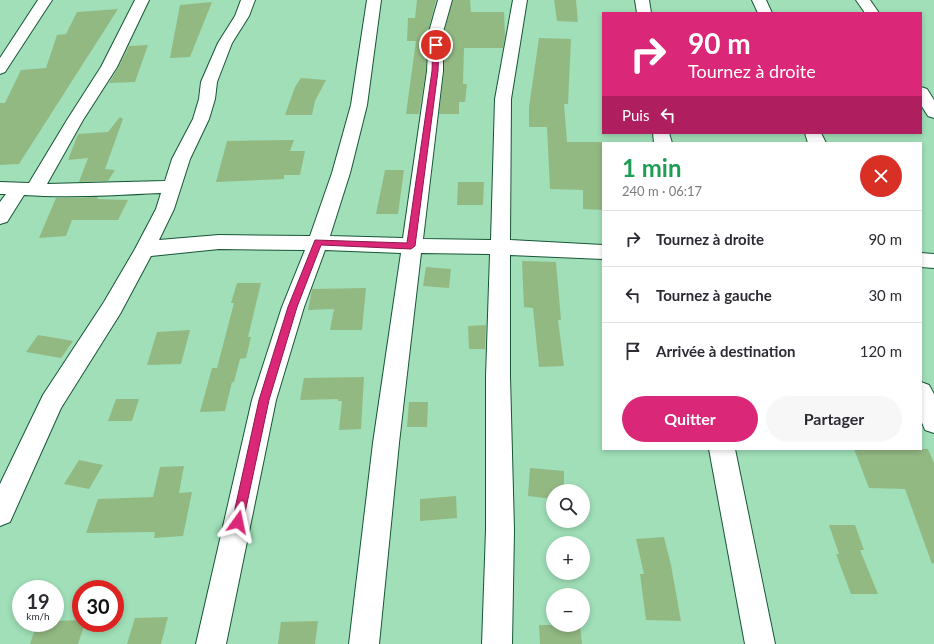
<!DOCTYPE html>
<html lang="fr">
<head>
<meta charset="utf-8">
<style>
	:root { --surface:#fff; --page:#f7f7f7; --text:#2b2b33; --muted:#7c7c81; --line:#e1e1e2; --accent:#db2777 }
	body { margin:0; font-family:Lato,sans-serif; background:var(--page); color:var(--text); height:100vh; display:flex; flex-direction:column; font-size:15px; white-space:nowrap }
	* { box-sizing:border-box; margin:0 }
	p { font-size:13px; color:var(--muted) }
	.icon { flex:none; width:22px; height:22px; fill:none; stroke:currentColor; stroke-width:2; stroke-linecap:round; stroke-linejoin:round }
	.map { position:relative; flex:1; overflow:hidden }
	.drawer { position:absolute; left:602px; top:142px; width:320px; height:308px; display:flex; flex-direction:column; background:var(--surface); border-radius:0px; box-shadow:0 2px 6px #0003 }
	.drawer>* { flex:none }
	.top-card { position:absolute; left:602px; top:12px; width:320px; height:122px; border-radius:0px; box-shadow:0 2px 6px #0003; background:#db2777; color:#fff; overflow:hidden }
	.buttons { position:absolute; left:546px; top:484px; display:grid; gap:8px }
	.buttons a { display:grid; place-items:center; width:44px; height:44px; border-radius:50%; background:var(--surface); box-shadow:0 2px 6px #0003; font-size:20px }
	.speed { position:absolute; left:12px; top:580px; display:flex; gap:8px; font-size:20px; font-weight:700; text-align:center }
	.speed>* { display:grid; place-content:center; width:52px; height:52px; border-radius:50%; background:var(--surface); box-shadow:0 2px 6px #0003; line-height:1 }
	.speed small { font-size:10px; font-weight:400 }
	.speed .limit { border:6px solid #d22; background:#fff; color:#111 }
	.pin { position:absolute; display:grid; place-items:center; width:34px; height:34px; color:#fff; margin:-17px; border:2px solid #fff; border-radius:50%; box-shadow:0 1px 4px #0007 }
	.me { position:absolute; width:44px; margin:-22px; rotate:12deg; stroke-linejoin:round; filter:drop-shadow(0 0 3px #0008) }
	.turn { display:flex; align-items:center; gap:14px; height:84px; padding:0 20px; font-size:18px }
	.turn .icon { width:52px; height:52px; stroke-width:2.5 }
	.turn b { display:block; font-size:28px; line-height:34px }
	.then { display:flex; align-items:center; height:38px; padding:0 20px; background:#0003; gap:8px; font-size:15px }
	.round { display:grid; place-items:center; flex:none; width:42px; height:42px; border-radius:21px; background:var(--page) }
	.overview { display:flex; align-items:center; justify-content:space-between; height:68px; padding:0 20px }
	h1 { font-size:24px; font-weight:700; line-height:30px; color:#1e9e55 }
	.action { display:flex; gap:8px; margin-top:auto; padding:8px 20px }
	.action a { flex:1; height:46px; border-radius:24px; background:var(--accent); color:#fff; font-size:16px; font-weight:700; line-height:46px; text-align:center }
	.action a+a { background:var(--page); color:var(--text) }
	ul { padding:0; list-style:none }
	li { display:flex; align-items:center; gap:12px; height:56px; padding:0 20px; border-top:1px solid var(--line) }
	li div { flex:1 }
	li b { display:block; font-size:15px }
	li em { font-style:normal }
	.map>svg:first-child { display:block }
	.building { fill:#93b983 }
	.lines { fill:none; stroke-linecap:round; stroke-linejoin:round }
	.minor-casing { stroke:#155635; stroke-width:2 }
	.minor { fill:#fff; fill-rule:evenodd }
	.route { fill:#db2777; stroke:#8e194d }
</style>
</head>
<body>
<div class="map">
<svg width="934" height="644" viewBox="0 0 934 644">
	<rect width="100%" height="100%" fill="#a0dfb8"/>
	<g class="building">
		<polygon points="417,0 436,0 428,32 426,71 419,114 406,114 416,41 407,41 408,18 415,18"/>
		<polygon points="453,0 470,0 471,12 504,12 505,36 503,48 464,48 463,84 467,84 465,102 459,102 459,114 439,114 444,71 444,32"/>
		<polygon points="554,0 576,0 578,22 557,21"/>
		<polygon points="212,2 190,57 170,58 180,5"/>
		<polygon points="118,9 19,164 0,165 0,103 5,103 21,70 46,68 57,35 66,34 77,12"/>
		<polygon points="539,38 571,39 568,104 564,104 567,142 603,142 603,210 583,209 583,190 550,189 547,127 529,127 529,107"/>
		<polygon points="148,45 135,82 109,83 118,68 129,46"/>
		<polygon points="301,78 326,80 315,101 312,115 285,115 295,87"/>
		<polygon points="120,117 123,119 105,169 115,170 108,181 79,182 88,158 68,160 78,134 108,132"/>
		<polygon points="294,140 290,151 305,151 300,175 284,175 284,179 216,182 227,141"/>
		<polygon points="385,170 404,170 398,214 376,214"/>
		<polygon points="458,182 484,182 483,205 457,205"/>
		<polygon points="98,197 97,199 128,200 118,220 72,220 66,236 39,238 56,198"/>
		<polygon points="522,261 556,262 561,320 558,320 564,366 539,367 533,308 524,307"/>
		<polygon points="426,267 451,269 449,288 423,286"/>
		<polygon points="237,283 261,283 248,337 251,337 246,358 240,359 234,382 232,382 225,411 200,412 212,368 217,368 234,303 231,303"/>
		<polygon points="366,288 362,330 330,330 334,309 308,310 312,289"/>
		<polygon points="486,325 485,349 469,349 468,326"/>
		<polygon points="190,330 181,364 147,365 157,332"/>
		<polygon points="38,335 50,337 73,341 61,358 26,352"/>
		<polygon points="364,377 361,429 339,430 342,401 338,401 338,399 300,400 304,378"/>
		<polygon points="116,399 139,399 132,421 108,421"/>
		<polygon points="409,402 428,402 427,427 407,427"/>
		<polygon points="854,449 928,449 934,463 934,563 932,564 905,489 869,488"/>
		<polygon points="79,460 103,465 89,489 64,484"/>
		<polygon points="184,466 179,493 192,492 183,536 154,538 155,532 86,533 98,499 153,497 160,467"/>
		<polygon points="530,468 564,471 564,491 553,491 553,499 528,496"/>
		<polygon points="456,496 457,518 420,521 420,499"/>
		<polygon points="829,525 855,525 864,550 860,550 878,594 851,594 836,554 839,554"/>
		<polygon points="664,537 671,565 681,621 646,620 640,574 644,574 636,539"/>
		<polygon points="168,617 161,644 127,644 135,618"/>
		<polygon points="81,620 81,623 85,623 78,644 30,644 37,623 55,623 55,621"/>
		<polygon points="318,621 315,644 278,644 281,622"/>
		<polygon points="539,625 580,625 582,644 540,644"/>
	</g>
	<g class="lines">
		<defs>
			<g id="minor">
				<polygon points="38,0 52,0 5,72 0,74 0,58"/>
				<path d="M135,0H149L117,67L83,120L47,184L165,181L172,159L193,119L199,99L201,82L218,43L235,16L241,0H255L249,16L232,43L217,82L215,99L209,119L190,159L174,209L159,240L219,235L310,236L332,173L351,105L367,0H381L367,105L350,173L330,236L403,238L427,71L429,32L438,0H452L443,32V71L423,239L491,240L495,99L513,0H527L511,99L510,240L603,245V259L510,255V376L514,530L512,644H482L486,530V376L490,254L421,253L399,443L379,644H349L373,443L401,253L325,250L304,307L276,400L226,644H196L252,400L282,307L305,250L219,249L151,256L120,314L61,408L10,522L0,526V484L43,395L104,302L135,249L156,209L161,193C115,195 69,198 24,195L7,222L0,224V202L6,194H0V182L29,183L67,120L101,67Z"/>
				<polygon points="635,0 649,0 651,13 637,13"/>
				<polygon points="752,0 766,0 772,13 758,13"/>
				<polygon points="856,0 870,0 879,13 865,13"/>
				<polygon points="921,87 927,89 934,100 934,118 928,116 921,105"/>
				<polygon points="653,133 669,133 672,143 654,143"/>
				<polygon points="805,133 821,133 826,143 808,143"/>
				<polygon points="921,253 934,254 934,268 921,267"/>
				<polygon points="921,382 929,385 934,394 934,433 925,430 921,420"/>
				<polygon points="709,449 735,449 775,644 745,644"/>
			</g>
		</defs>
		<use href="#minor" class="minor-casing"/>
		<use href="#minor" class="minor"/>
	</g>
	<polygon class="route" points="436,43 439,45 438,71 415,246 411,249 321,245 297,307 269,400 243,522 242,526 238,528 234,526 232,522 259,400 288,307 315,240 407,243 432,71 433,45"/>
</svg>
<div class="buttons">
<a><svg class="icon" aria-label="search" viewBox="0 0 24 24"><circle cx="10" cy="10" r="6"/><path d="M15 15l6 6"/></svg></a>
<a>+</a>
<a>−</a>
</div>
<div class="speed"><div>19<small>km/h</small></div><div class="limit">30</div></div>
<div class="pin" style="left:436px;top:45px;background:#d93025"><svg class="icon" aria-label="arrive" viewBox="0 0 24 24"><path d="M6 21V4h12l-3 4 3 4H6"/></svg></div>
<svg class="me" style="left:238px;top:522px" viewBox="-20 -20 40 40"><path d="M0-17L14 15 0 8-14 15z" fill="#db2777" stroke="#fff" stroke-width="4"/></svg>
<div class="top-card">
<div class="turn"><svg class="icon" aria-label="right" viewBox="0 0 24 24"><path d="M7 20v-9h11M14 6l5 5-5 5"/></svg><div><b>90 m</b>Tournez à droite</div></div>
<div class="then">Puis<svg class="icon" aria-label="left" viewBox="0 0 24 24"><path d="M17 20v-9H6M10 6l-5 5 5 5"/></svg></div>
</div>
<section class="drawer">
<div class="overview"><div><h1>1 min</h1><p>240 m · 06:17</p></div><a class="round" style="background:#d93025;color:#fff"><svg class="icon" aria-label="close" viewBox="0 0 24 24"><path d="M6 6l12 12M18 6L6 18"/></svg></a></div>
<ul>
<li><svg class="icon" aria-label="right" viewBox="0 0 24 24"><path d="M7 20v-9h11M14 6l5 5-5 5"/></svg><div><b>Tournez à droite</b></div><em>90 m</em></li>
<li><svg class="icon" aria-label="left" viewBox="0 0 24 24"><path d="M17 20v-9H6M10 6l-5 5 5 5"/></svg><div><b>Tournez à gauche</b></div><em>30 m</em></li>
<li><svg class="icon" aria-label="arrive" viewBox="0 0 24 24"><path d="M6 21V4h12l-3 4 3 4H6"/></svg><div><b>Arrivée à destination</b></div><em>120 m</em></li>
</ul>
<div class="action"><a>Quitter</a><a>Partager</a></div>
</section>
</div>
</body>
</html>
